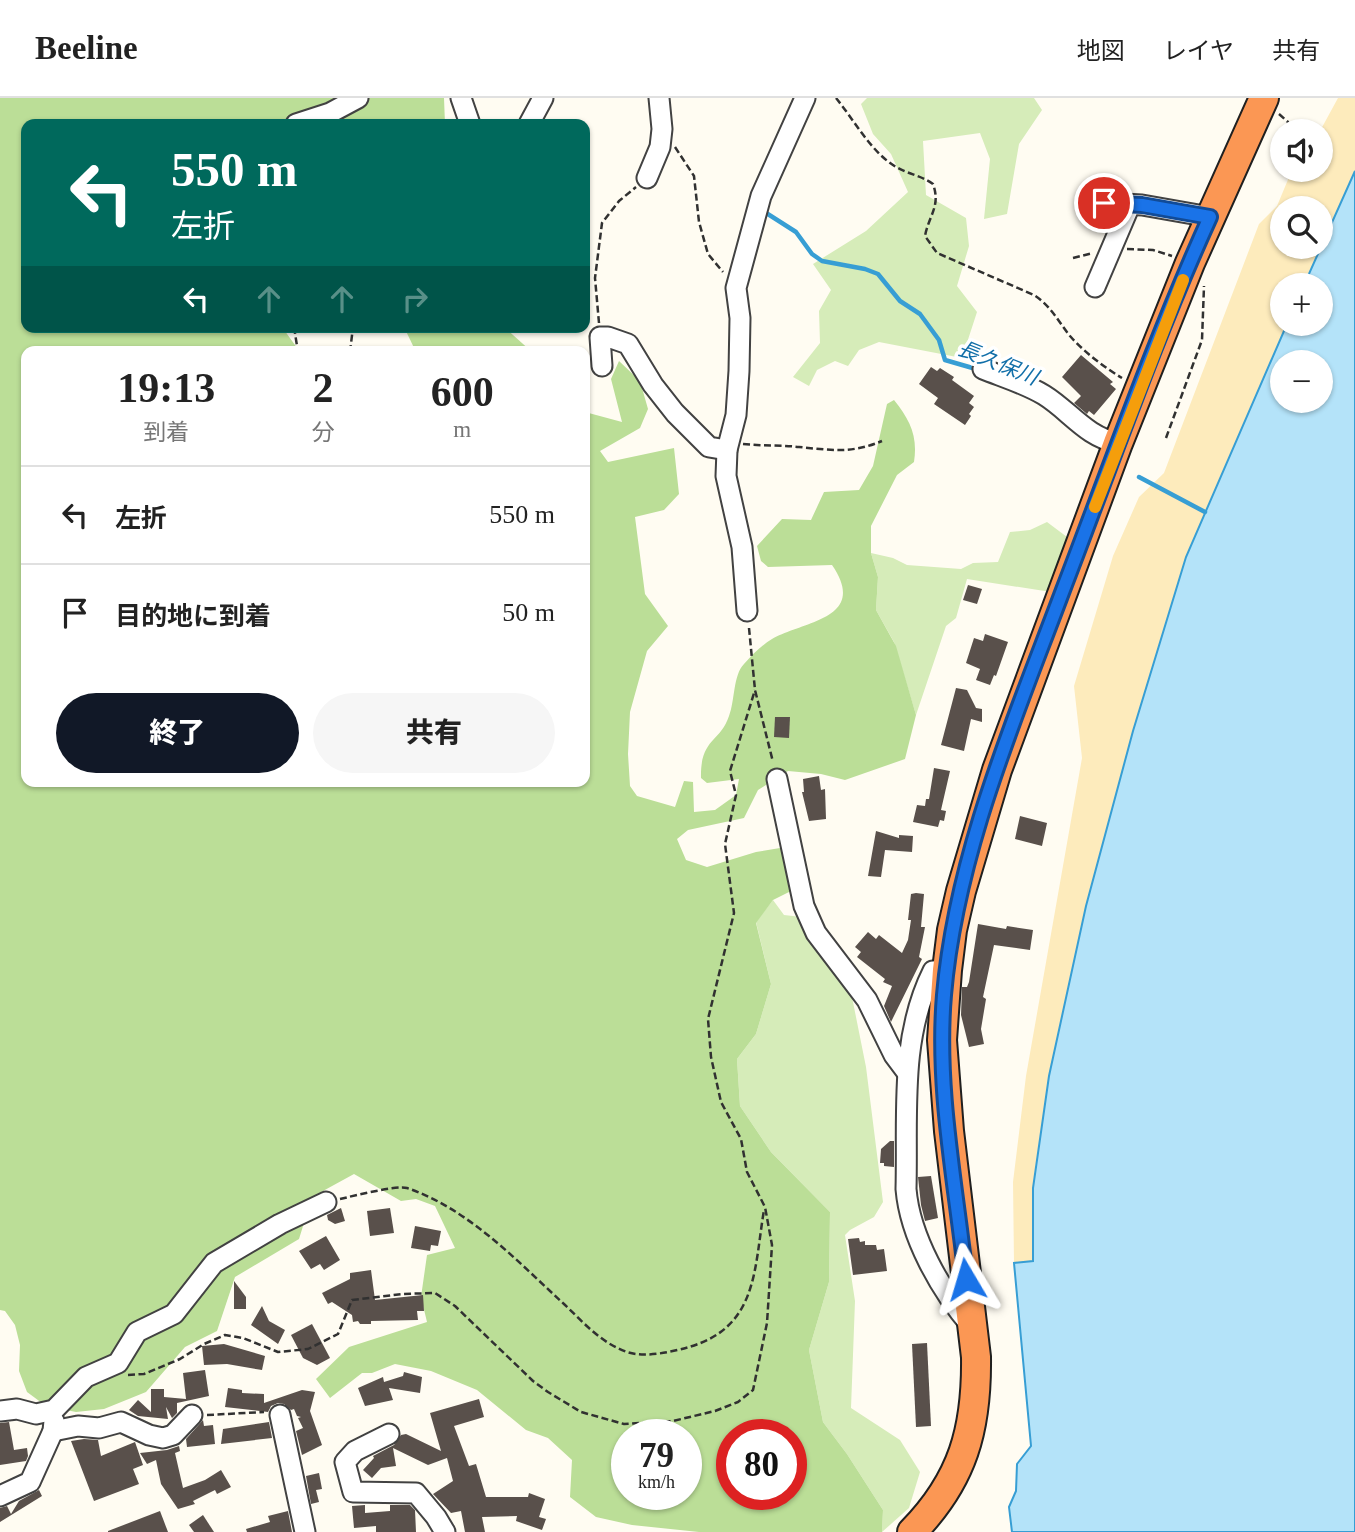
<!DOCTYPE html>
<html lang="ja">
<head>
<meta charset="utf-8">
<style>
	:root { --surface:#fff; --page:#f6f6f6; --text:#222; --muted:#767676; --line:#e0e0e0; --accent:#111827 }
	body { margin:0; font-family:"Times New Roman","Noto Sans JP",serif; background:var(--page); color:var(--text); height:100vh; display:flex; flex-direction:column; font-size:26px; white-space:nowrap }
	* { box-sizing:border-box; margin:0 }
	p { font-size:23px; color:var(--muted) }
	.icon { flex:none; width:38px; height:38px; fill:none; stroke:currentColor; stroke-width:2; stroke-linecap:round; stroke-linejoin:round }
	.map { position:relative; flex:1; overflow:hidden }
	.details { position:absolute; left:21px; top:248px; width:569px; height:441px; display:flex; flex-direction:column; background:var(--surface); border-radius:14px; box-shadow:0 2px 5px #0004 }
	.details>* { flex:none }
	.top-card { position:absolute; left:21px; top:21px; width:569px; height:214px; border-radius:14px; box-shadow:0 2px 5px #0004; background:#00695c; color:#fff; overflow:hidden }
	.controls { position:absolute; left:1270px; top:21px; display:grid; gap:14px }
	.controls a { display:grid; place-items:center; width:63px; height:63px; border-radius:50%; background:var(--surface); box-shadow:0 2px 5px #0004; font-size:35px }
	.speed { position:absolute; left:611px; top:1321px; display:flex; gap:14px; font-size:35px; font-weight:700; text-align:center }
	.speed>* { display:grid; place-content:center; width:91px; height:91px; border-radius:50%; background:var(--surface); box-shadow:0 2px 5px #0004; line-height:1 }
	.speed small { font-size:18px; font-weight:400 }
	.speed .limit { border:10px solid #d22; background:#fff; color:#111 }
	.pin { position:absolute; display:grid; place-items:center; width:60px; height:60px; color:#fff; margin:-30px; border:4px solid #fff; border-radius:50%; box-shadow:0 2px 7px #0007 }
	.me { position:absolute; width:77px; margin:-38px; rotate:353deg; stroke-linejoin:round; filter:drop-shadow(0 0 5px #0008) }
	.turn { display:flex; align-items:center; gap:24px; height:147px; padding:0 35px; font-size:32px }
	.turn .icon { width:91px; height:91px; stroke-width:2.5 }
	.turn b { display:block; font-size:49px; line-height:60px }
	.lanes { display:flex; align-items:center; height:66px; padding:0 35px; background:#0003; justify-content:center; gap:35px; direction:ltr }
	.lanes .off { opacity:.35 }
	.eta { display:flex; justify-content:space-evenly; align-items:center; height:119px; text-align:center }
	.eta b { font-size:42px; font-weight:800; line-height:49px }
	.action { display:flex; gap:14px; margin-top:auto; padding:14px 35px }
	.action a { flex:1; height:80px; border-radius:42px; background:var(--accent); color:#fff; font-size:28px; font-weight:800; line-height:80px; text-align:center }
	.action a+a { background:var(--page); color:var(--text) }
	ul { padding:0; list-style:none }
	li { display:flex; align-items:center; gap:21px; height:98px; padding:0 35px; border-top:2px solid var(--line) }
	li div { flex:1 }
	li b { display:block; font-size:26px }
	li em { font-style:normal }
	header { display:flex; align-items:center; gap:42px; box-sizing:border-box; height:98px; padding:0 35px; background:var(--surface); border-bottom:2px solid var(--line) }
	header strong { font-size:33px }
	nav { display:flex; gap:38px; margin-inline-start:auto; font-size:24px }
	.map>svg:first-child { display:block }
	.green { fill:#d6ecb9 }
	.forest { fill:#bbde97; fill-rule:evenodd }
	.sand { fill:#fdebbc }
	.water { fill:#b4e3f9; stroke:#379ed4; stroke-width:2; fill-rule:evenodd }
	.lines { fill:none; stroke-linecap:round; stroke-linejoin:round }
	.stream { stroke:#379ed4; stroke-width:4.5 }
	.building { fill:#59504b }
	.minor-casing { stroke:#424242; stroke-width:23 }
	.highway-casing { stroke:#202020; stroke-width:32 }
	.path { stroke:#313131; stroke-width:2.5; stroke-dasharray:7 3.5; stroke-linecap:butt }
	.minor { stroke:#fff; stroke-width:19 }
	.highway { stroke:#fb9754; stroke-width:28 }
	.route-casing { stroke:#114b97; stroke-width:18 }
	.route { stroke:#1a73e8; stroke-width:12 }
	.slow { stroke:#f59e0b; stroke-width:12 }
	.labels { text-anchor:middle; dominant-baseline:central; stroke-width:7; stroke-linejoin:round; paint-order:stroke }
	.water-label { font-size:21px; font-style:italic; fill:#116fa9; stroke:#fff }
</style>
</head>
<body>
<header>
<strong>Beeline</strong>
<nav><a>地図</a><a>レイヤ</a><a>共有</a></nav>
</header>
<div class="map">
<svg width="1355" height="1434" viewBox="0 0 1355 1434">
	<rect width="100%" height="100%" fill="#fffcf2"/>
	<g class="green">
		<polygon points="867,0 1034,0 1042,12 1019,46 1007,116 984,121 990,61 980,35 923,43 926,97 966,120 969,148 957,188 977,214 962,260 879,244 859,252 848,268 835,263 817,272 809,288 793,279 820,245 819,213 831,192 813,166 866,133 908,94 891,56 873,36 861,6"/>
		<polygon points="1047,424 1067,439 1051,494 967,481 956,520 946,528 916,617 894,544 876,512 878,479 871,455 893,460 907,467 961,471 973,465 998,464 1010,434 1030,432"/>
		<polygon points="773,802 784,817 802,819 823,857 852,899 866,969 883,1104 874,1119 850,1132 845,1137 855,1203 851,1310 900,1342 920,1374 909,1410 882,1434 883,1412 847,1356 823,1324 809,1252 829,1184 830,1114 771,1054 740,1008 737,961 756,936 771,886 756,824"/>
	</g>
	<g class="forest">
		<path d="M0,0H444L445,26H26V229H282L300,254H26V684H584L585,314L622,324L611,281L619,263L640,283L648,311L640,330L600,353L608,364L674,350L679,396L664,412L635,419L645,496L668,528L647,553L630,614L628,656L630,688L637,698L675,709L684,683L693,684L694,714L715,712L736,697L739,681L707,685L701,680C700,640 720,645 729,618C735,603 733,577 744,566C752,557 762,547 772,541C803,523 869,521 832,467L768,469L761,463L757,448L782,421L811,422L824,394L859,392L873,368L887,306L894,302C910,322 918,338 914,364L897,377L871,428V455L878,479L876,512L896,548L916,617L905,661L845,682L821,676L788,673L758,692L744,720L688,732L677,741L686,762L707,769L756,754L786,749L795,791L773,802L756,825L771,886L756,936L737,961L740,1008L771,1054L830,1114L829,1184L809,1252L823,1324L847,1356L883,1412L882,1434H699L632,1427L596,1419L570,1399L572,1362L548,1340L526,1332L477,1292L431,1273L395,1266L372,1275H362L330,1300L316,1281L349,1249L427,1224L421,1199L427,1157L455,1150L435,1108L416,1101L401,1103L354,1076L312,1099L299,1141L235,1179L217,1233L185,1249L146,1294L104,1311L76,1314L46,1308L27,1294L19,1273L20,1247L15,1227L5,1213L0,1212ZM626,1337H686V1396H626ZM732,1337H791V1396H732Z"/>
		<polygon points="404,229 504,229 532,254 416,254"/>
	</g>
	<polygon class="sand" points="1338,0 1355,0 1355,73 1321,148 1321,110 1283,110 1283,149 1321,149 1304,187 1283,187 1283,226 1287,226 1186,459 1133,633 1086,808 1049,977 1033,1085 1033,1163 1014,1165 1013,1084 1026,978 1082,660 1074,588 1113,458 1139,399 1164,375 1259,126 1277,108 1292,72 1321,72 1320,33"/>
	<path class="water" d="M1355,73V1434H1012L1009,1409L1016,1393L1017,1366L1031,1348L1014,1165L1033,1163V1090L1049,978L1086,808L1133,633L1186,459L1287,226H1321V187H1304ZM1283,264H1321V303H1283Z"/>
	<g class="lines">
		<g class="stream">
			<polyline points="763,113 796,134 812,156 822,163 865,171 878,176 900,203 920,216 939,242 945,262 976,271"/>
			<polyline points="1139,379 1205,414"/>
		</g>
	</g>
	<g class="building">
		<polygon points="1081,257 1113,284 1110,286 1116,291 1094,317 1089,313 1087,316 1074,305 1081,298 1062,279"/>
		<polygon points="931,269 937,273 940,270 954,279 952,282 974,298 969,305 974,309 969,316 971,318 965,327 934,306 938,300 919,286"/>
		<polygon points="968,487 982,491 977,506 963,502"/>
		<polygon points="985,536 1008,544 996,578 994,577 990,587 976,582 980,571 966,565 974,540 983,543"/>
		<polygon points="956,590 967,592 976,610 982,611 982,624 971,621 964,653 941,647"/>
		<polygon points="775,619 790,619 789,640 774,639"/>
		<polygon points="934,670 950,673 941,712 946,713 944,723 940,722 938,729 913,724 917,707 925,708 926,701 929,701"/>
		<polygon points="819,678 821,692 825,691 826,721 809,723 802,694 804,694 803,681"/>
		<polygon points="1020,718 1047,725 1042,748 1015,741"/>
		<polygon points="876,733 899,740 899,737 913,738 912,754 885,752 881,779 868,778"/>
		<polygon points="916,795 924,796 921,829 925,829 919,859 922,861 891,924 884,908 892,888 883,884 885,881 857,859 861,854 855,849 868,834 876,841 879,837 902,855 908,842 911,822 908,822 911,796"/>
		<polygon points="978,826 1006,831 1007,828 1033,832 1030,852 994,847 983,899 986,901 981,931 984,946 969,949 961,917 962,889 967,889 969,884"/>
		<polygon points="890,1043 894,1043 894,1069 884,1068 884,1065 880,1065 881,1051"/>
		<polygon points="931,1078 938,1120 925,1123 921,1107 918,1079"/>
		<polygon points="341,1110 345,1123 335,1126 328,1122 327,1117"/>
		<polygon points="390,1110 394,1135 370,1138 367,1113"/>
		<polygon points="415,1128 441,1133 438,1148 431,1147 430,1153 411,1150"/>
		<polygon points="326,1138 340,1162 324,1172 320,1166 311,1171 299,1153"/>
		<polygon points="859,1140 860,1144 865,1143 865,1147 876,1147 877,1152 884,1151 887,1173 853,1177 848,1141"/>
		<polygon points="371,1172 375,1202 423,1197 424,1213 417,1213 418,1222 371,1223 371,1226 360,1226 358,1223 353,1224 352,1217 332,1204 328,1206 322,1195 350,1181 350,1175"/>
		<polygon points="234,1183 246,1199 246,1211 234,1211"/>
		<polygon points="262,1208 269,1223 285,1232 278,1246 251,1227"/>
		<polygon points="312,1226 330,1260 317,1267 303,1260 291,1237"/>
		<polygon points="927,1245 931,1328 916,1329 912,1246"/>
		<polygon points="224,1246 265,1258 262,1272 227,1266 204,1267 202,1248"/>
		<polygon points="205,1272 209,1298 177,1305 177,1315 172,1320 166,1309 168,1321 138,1318 129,1312 138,1302 151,1314 151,1291 164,1291 164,1299 186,1301 183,1275"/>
		<polygon points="404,1274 422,1279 420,1295 389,1290 393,1302 365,1308 358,1290 383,1279 384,1284 403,1278"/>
		<polygon points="228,1290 242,1292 242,1295 264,1296 264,1305 302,1292 315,1294 310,1313 322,1347 302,1357 296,1333 303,1330 298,1320 301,1319 297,1318 294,1311 291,1312 284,1306 278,1305 271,1308 268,1314 225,1309"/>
		<polygon points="479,1301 484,1319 454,1328 469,1368 476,1366 486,1399 528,1399 529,1395 545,1401 539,1419 546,1421 542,1432 516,1423 517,1418 482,1419 485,1434 465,1434 461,1413 451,1415 433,1396 453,1383 447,1360 428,1367 393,1350 396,1368 381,1370 372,1380 363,1372 374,1360 373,1358 394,1347 401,1337 406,1336 441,1353 430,1315"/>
		<polygon points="203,1322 204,1328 213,1327 215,1346 187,1349 186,1341"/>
		<polygon points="9,1324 14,1352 27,1350 28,1358 26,1363 0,1367 0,1325"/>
		<polygon points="269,1324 272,1340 221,1346 223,1331"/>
		<polygon points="84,1341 98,1342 101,1358 135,1344 143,1367 133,1371 139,1386 94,1403 71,1343"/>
		<polygon points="179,1348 180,1353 175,1355 183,1390 205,1382 221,1372 231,1389 217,1396 215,1392 193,1403 195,1406 178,1411 161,1386 156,1362 147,1366 140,1355 167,1352"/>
		<polygon points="319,1375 322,1391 316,1392 319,1404 311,1406 306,1378"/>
		<polygon points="39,1392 42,1398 0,1424 0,1410 7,1408 11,1416 19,1403"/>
		<polygon points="365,1407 365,1415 390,1413 390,1407 410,1407 415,1412 416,1434 376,1434 376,1428 354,1430 352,1408"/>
		<polygon points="160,1413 168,1434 108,1434 108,1433"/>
		<polygon points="288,1413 292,1434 247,1434 246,1431 270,1424 268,1418"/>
		<polygon points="203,1417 214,1434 194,1434 189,1427"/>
	</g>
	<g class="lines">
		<defs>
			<g id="minor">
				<polyline points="461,0 470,26"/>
				<polyline points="296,26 330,15 358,0"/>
				<polyline points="529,26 543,0"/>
				<polyline points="647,80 660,49 662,31 659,0"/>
				<polyline points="1104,105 1142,107 1210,119"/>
				<polyline points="1095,189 1130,107"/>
				<polyline points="602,268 600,239 608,239 628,246 653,287 675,315 709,349 727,352"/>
				<path d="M983,271C1003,279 1026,286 1044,297C1070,313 1086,339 1118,345"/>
				<polyline points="747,513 742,449 726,378 727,352 736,317 739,273 740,220 736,190 761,98 805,0"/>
				<polyline points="777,681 804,808 816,835 867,902 894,957 906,973"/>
				<path d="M947,872L933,873C899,941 908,1017 906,1091C910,1139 941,1193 972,1229"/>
				<polyline points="0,1313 17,1311 36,1316 54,1312 86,1279 118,1265 137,1234 174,1216 214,1165 280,1126 326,1104"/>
				<polyline points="280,1317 305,1434"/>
				<polyline points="53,1333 78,1328 99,1330 121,1324 149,1337 163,1340 173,1337 192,1317"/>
				<polyline points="389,1336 355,1353 345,1364 353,1394 416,1395 436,1419 445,1434"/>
				<polyline points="0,1398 30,1384 53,1333 54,1323"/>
			</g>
			<path id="highway" d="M912,1434C963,1382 977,1331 976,1259L949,1033L942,942L947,872L952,832L961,793L997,672L1118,345L1190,165L1264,0"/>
		</defs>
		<use href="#minor" class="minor-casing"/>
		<use href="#highway" class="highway-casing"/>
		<g class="path">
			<path d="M836,0C854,22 870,52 893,67C906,76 921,77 933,86C941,108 929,117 925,138L937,155L1034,197C1051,208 1058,223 1070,238C1084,254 1104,269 1122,280"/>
			<polyline points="1279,16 1288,24 1287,33"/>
			<polyline points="675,49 694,78 699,124 708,156 723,174"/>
			<polyline points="1293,72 1293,76"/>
			<polyline points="1127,151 1153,152 1172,158"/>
			<polyline points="1073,160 1093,155"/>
			<polyline points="599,225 595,180 602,125 619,103 636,89"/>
			<polyline points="294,229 298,254"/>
			<polyline points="350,254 353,229"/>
			<polyline points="1166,340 1202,242 1204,188"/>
			<path d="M743,346C762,348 781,347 799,349C831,352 851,356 882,343"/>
			<polyline points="749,530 755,592 773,664"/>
			<path d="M340,1101C353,1098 397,1087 407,1090C469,1111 517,1163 564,1206C583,1224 601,1245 627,1254C645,1260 671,1254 689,1249C758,1229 754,1171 764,1112"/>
			<polyline points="128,1277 144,1276 180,1261 204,1246 225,1237 243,1240 278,1254 308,1251 338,1236 352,1202 402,1196 435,1195 455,1208 533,1283 548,1294 581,1314 624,1326 673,1323 715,1313 738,1304 753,1292 767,1225 772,1147 765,1109 747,1074 741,1041 721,1004 711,959 708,921 734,815 725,746 736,697 730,673 755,592"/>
			<polyline points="207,1317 264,1314"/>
		</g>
		<use href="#minor" class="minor"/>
		<use href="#highway" class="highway"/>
	</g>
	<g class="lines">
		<defs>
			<path id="route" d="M966,1181C956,1087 936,991 944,897C956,757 1014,623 1063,492C1111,367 1155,240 1210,119L1142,107L1104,105"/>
		</defs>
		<use href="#route" class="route-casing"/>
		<use href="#route" class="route"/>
		<polyline class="slow" points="1095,409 1183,182"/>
	</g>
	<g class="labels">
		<g class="water-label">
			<text transform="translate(998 265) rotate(22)">長久保川</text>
		</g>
	</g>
</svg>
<div class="controls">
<a><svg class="icon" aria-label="sound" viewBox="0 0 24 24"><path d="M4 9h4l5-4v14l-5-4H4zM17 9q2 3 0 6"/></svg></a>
<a><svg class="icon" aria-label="search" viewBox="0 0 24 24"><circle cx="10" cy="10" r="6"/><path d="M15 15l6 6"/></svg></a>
<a>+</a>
<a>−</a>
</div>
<div class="speed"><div>79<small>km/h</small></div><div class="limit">80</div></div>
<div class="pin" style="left:1104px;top:105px;background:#d93025"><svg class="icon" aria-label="arrive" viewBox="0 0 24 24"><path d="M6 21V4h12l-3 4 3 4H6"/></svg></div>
<svg class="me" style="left:966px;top:1181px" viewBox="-20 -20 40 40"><path d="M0-17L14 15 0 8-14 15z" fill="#1a73e8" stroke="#fff" stroke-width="4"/></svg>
<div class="top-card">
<div class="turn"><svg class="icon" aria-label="left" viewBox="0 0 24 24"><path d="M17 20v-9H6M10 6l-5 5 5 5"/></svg><div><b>550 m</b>左折</div></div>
<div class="lanes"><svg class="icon" aria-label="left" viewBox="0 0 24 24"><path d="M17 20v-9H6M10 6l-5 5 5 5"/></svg><svg class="icon off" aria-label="ahead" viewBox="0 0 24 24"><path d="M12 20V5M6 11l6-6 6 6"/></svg><svg class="icon off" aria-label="ahead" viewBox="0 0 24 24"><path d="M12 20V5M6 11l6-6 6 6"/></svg><svg class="icon off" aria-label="right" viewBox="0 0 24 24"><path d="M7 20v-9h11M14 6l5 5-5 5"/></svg></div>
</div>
<section class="details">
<div class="eta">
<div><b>19:13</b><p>到着</p></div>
<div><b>2</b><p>分</p></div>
<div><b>600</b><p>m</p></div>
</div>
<ul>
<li><svg class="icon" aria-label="left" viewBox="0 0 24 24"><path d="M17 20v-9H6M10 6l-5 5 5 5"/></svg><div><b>左折</b></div><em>550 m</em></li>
<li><svg class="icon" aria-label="arrive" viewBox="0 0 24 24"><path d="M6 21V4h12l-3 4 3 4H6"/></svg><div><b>目的地に到着</b></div><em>50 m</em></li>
</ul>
<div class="action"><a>終了</a><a>共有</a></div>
</section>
</div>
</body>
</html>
